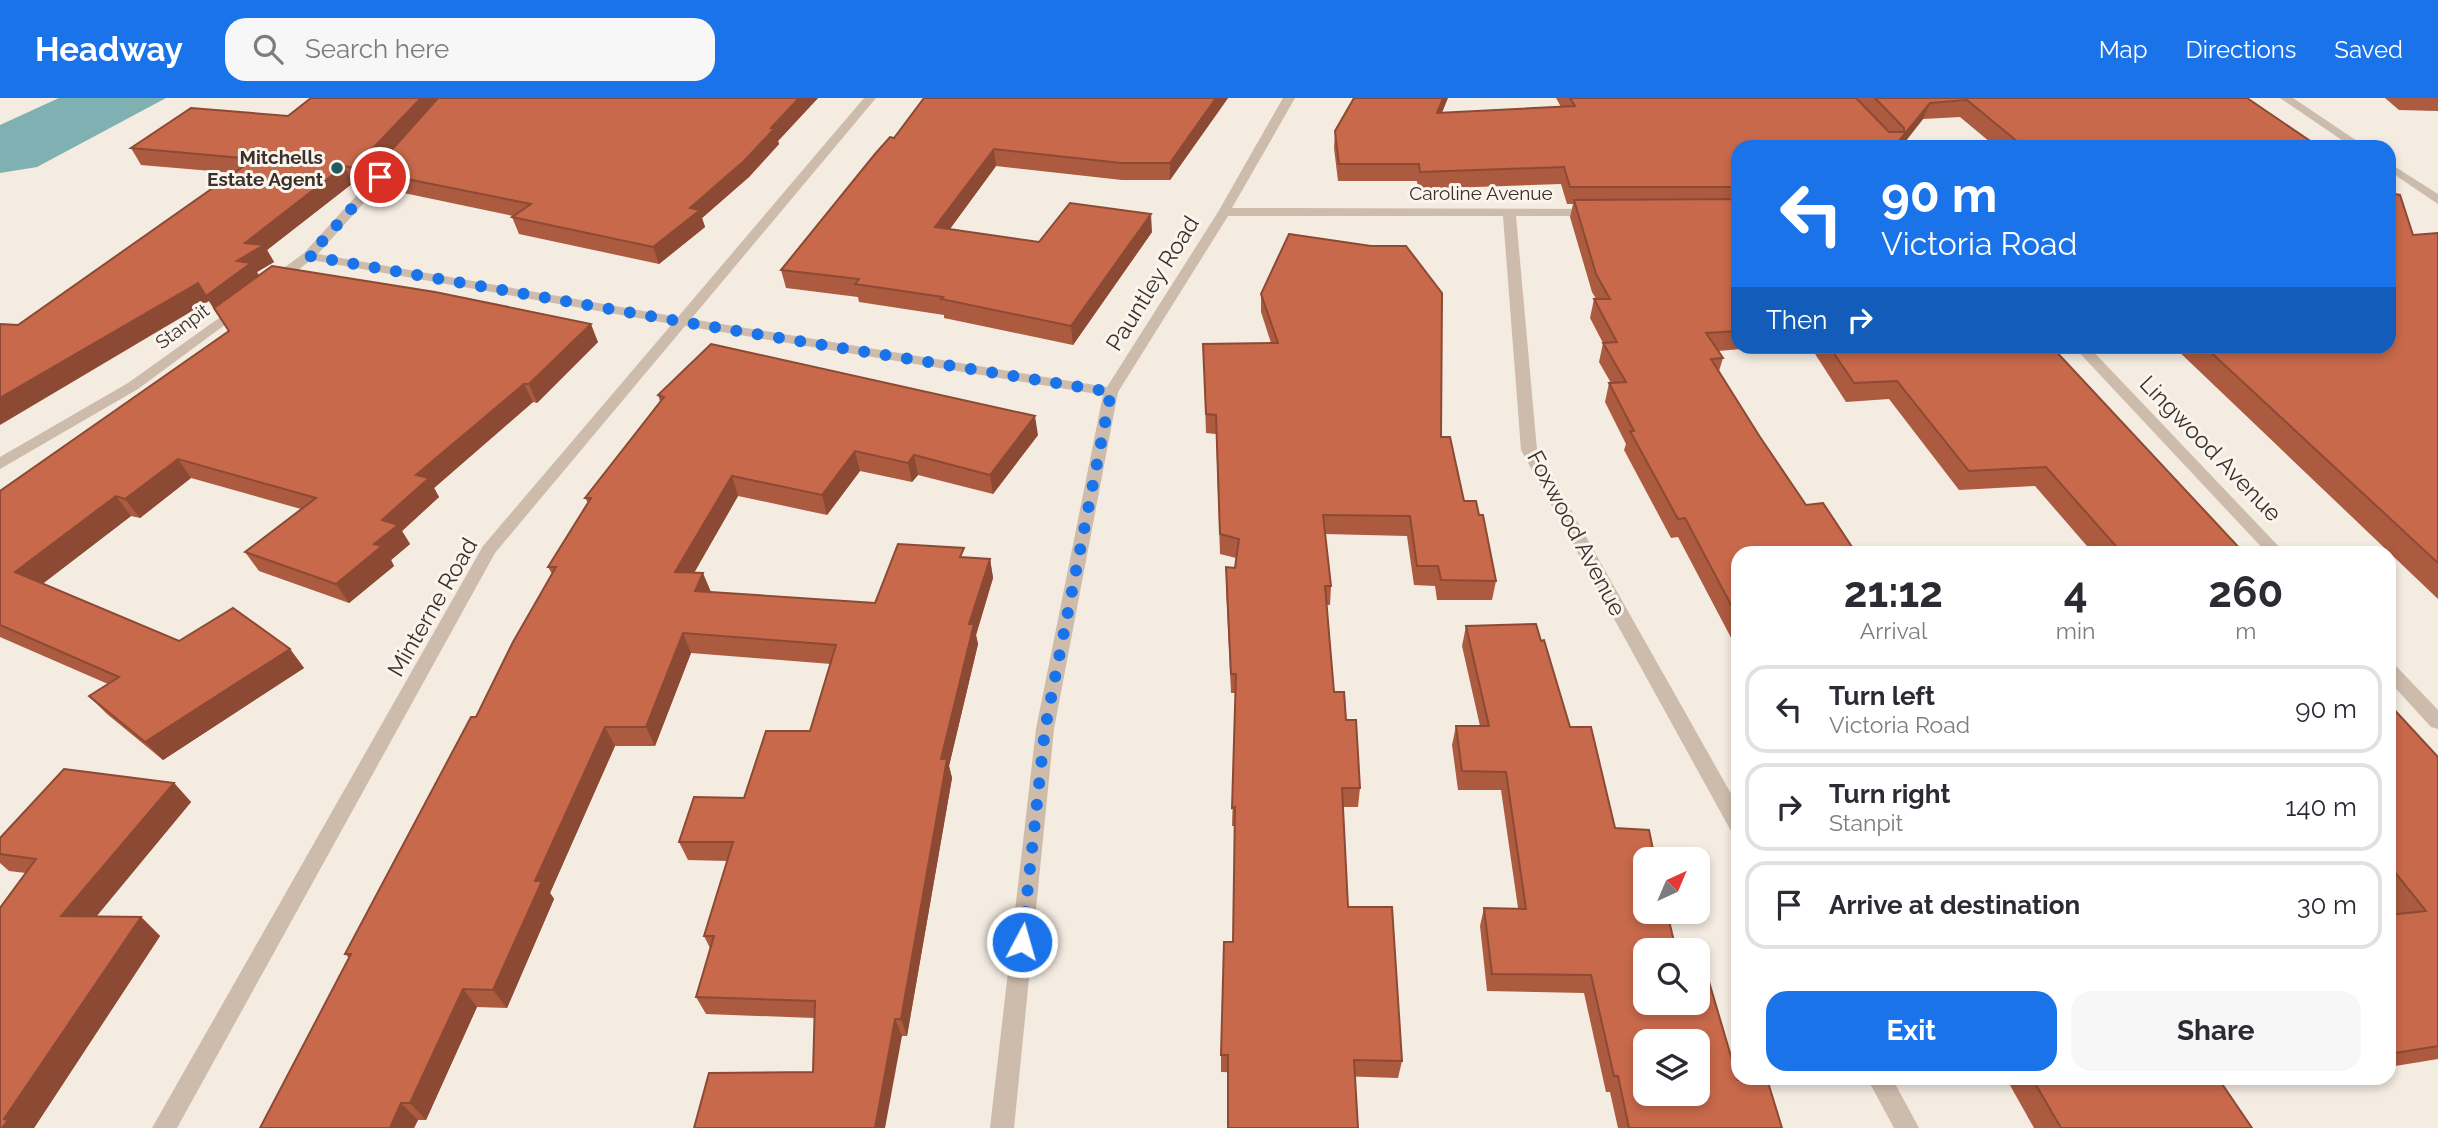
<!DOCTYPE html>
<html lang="en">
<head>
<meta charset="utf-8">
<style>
	:root { --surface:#fff; --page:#f7f7f7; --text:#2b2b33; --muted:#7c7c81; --line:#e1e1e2; --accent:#1a73e8 }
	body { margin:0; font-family:Raleway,sans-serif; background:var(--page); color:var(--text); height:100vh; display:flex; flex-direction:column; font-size:26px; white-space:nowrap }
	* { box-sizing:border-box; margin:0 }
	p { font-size:23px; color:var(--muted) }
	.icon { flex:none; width:38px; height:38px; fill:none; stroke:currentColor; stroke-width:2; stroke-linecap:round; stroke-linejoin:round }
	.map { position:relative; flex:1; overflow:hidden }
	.drawer { position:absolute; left:1731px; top:448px; width:665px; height:539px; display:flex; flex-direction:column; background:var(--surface); border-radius:21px; box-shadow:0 4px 10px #0003 }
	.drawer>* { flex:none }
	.hud { position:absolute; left:1731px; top:42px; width:665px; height:214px; border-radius:21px; box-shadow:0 4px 10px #0003; background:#1a73e8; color:#fff; overflow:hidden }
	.needle { width:46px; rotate:44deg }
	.fabs { position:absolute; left:1633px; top:749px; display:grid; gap:14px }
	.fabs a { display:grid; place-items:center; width:77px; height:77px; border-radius:14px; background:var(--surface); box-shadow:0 4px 10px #0003; font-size:35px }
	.pin { position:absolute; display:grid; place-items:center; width:60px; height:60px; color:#fff; margin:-30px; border:4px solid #fff; border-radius:50%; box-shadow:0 2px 7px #0007 }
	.me { position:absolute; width:77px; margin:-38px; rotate:6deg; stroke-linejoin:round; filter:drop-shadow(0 0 5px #0008) }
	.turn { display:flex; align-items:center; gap:24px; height:147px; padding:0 35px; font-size:32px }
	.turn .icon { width:91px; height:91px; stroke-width:2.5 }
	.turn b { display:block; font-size:49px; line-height:60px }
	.then { display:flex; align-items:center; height:66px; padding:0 35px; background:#0003; gap:14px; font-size:26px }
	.eta { display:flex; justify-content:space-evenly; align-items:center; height:119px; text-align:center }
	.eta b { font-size:42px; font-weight:700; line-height:49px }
	.button { display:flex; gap:14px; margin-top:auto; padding:14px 35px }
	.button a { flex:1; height:80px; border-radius:21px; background:var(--accent); color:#fff; font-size:28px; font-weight:700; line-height:80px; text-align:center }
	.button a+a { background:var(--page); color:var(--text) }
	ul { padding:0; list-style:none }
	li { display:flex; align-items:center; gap:21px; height:88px; margin:0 14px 10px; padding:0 21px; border:4px solid var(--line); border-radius:21px }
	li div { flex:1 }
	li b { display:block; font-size:26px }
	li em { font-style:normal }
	header { display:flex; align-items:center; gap:42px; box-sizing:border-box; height:98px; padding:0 35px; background:var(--accent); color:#fff }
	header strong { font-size:33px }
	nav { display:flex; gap:38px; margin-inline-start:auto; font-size:24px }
	.search { width:490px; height:63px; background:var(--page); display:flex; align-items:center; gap:18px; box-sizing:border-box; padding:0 24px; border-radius:21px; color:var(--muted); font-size:26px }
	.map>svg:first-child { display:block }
	.water { fill:#7fb0b2 }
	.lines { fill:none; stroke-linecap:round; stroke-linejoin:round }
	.minor { fill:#cdbbac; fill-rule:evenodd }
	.wall { fill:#ac5a40 }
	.shaded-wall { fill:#8c4a34 }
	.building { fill:#c8694b; stroke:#8c4a34; stroke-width:2; fill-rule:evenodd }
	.route { stroke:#1a73e8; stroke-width:12; stroke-dasharray:0 21.6 }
	.poi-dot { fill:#1f5a5e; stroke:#fbf5ee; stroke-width:2.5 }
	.labels { text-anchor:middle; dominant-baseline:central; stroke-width:6; stroke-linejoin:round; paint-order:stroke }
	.far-poi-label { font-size:19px; font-weight:bold; fill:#3b302b; stroke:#fbf5ee; text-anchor:end }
	.far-street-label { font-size:19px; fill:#3b302b; stroke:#fbf5ee }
	.street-label { font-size:23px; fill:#3b302b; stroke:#fbf5ee }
</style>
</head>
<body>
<header>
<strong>Headway</strong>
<div class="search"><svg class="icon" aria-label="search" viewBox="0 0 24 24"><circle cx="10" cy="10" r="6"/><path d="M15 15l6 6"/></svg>Search here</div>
<nav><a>Map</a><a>Directions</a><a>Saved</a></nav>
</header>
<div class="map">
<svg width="2438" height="1030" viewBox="0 0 2438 1030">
	<rect width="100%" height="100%" fill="#f4ebe1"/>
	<polygon class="water" points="59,0 166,0 37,69 0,75 0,27"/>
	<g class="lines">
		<g class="minor">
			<polygon points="864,0 876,0 691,221 1107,289 1218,114 1283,0 1295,0 1232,110 1599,111 1599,117 1595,118 1516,118 1537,352 1738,708 1738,735 1731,733 1521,352 1503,118 1228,118 1118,294 1054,631 1014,1030 990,1030 1036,631 1103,297 685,228 495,455 177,1030 152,1030 483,448 672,226 311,162 279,187 269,187 269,181 304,155 388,63 396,63 396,69 318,156 678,219"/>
			<polygon points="2280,0 2293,0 2366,49 2352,49"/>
			<polygon points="2389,65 2438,96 2438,106 2389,73"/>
			<polygon points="240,205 245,206 245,212 138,291 0,371 0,359 128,285"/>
			<polygon points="2073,248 2088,248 2285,455 2267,455"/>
			<polygon points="2389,565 2395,567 2438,612 2438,631 2431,629 2389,583"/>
			<polygon points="1867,980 1892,980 1919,1030 1894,1030"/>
		</g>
	</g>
	<g class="wall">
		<polygon points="311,0 818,0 778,43 779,46 749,79 702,120 705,129 659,166 519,136 512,119 513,118 380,90 373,76 362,87 353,85 267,152 274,164 257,174 259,178 598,244 537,305 533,304 434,390 439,399 402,433 410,446 391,462 394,468 349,505 259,473 245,454 301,411 191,380 140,420 131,418 42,486 179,543 290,551 304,570 163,662 107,616 89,598 108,586 0,539 0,393 228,233 209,203 18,227 235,75 141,67 131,50 288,18"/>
		<polygon points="1228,0 1170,82 1122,82 996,68 950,131 1039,144 1152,134 1073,247 944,220 944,217 859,204 858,199 786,190 781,172 894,40"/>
		<polygon points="1556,0 2247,0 2319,49 1996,49 1960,19 1923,21 1901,49 1738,49 1738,248 1776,248 1718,253 1723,260 1719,273 1738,455 1738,553 1678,439 1671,440 1624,352 1626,346 1605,304 1609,285 1611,285 1599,264 1603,245 1590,220 1594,201 1596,201 1592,194 1570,119 1573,106 1567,106 1561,86 1418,91 1417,83 1338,83 1334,50 1335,33 1442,15 1561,9"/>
		<polygon points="2385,0 2438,0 2438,13 2399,12"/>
		<polygon points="2438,135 2438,501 2173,248 2389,248 2413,137"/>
		<polygon points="1261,196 1441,339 1464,403 1479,417 1496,483 1492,502 1437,502 1435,488 1414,487 1407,438 1325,436 1331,488 1330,507 1327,507 1334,594 1346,622 1360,690 1358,709 1343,709 1348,809 1402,963 1398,980 1221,974 1221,957 1233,844 1235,728 1232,728 1236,595 1231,595 1226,488 1226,469 1235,470 1236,460 1220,456 1216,336 1206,335 1203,246 1271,245 1261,214"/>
		<polygon points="1810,248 2051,248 2244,455 2093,455 2035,388 1959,392 1889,301 1846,304"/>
		<polygon points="658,297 1038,337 993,396 918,377 912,384 860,373 827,417 738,398 694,475 711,494 875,505 965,459 990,461 993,480 976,537 978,546 949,668 952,680 907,938 902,938 813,974 814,920 706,916 696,899 710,850 704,838 727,763 688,762 679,744 744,700 810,633 831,566 691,555 655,648 615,648 550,795 554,801 507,910 477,909 426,1022 418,1022 414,1030 260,1030 349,860 345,856 476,619 552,476 548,469 588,405 585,400 660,303"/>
		<polygon points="1466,528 1541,543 1645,852 1738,982 1782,1030 1618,1030 1610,994 1606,994 1584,895 1487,893 1480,828 1484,810 1518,810 1501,692 1458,692 1452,647 1456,628 1480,628 1462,548"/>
		<polygon points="2389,606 2438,659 2438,961 2389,969 2389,817 2394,816 2389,810"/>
		<polygon points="174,685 191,704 96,818 141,819 160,838 34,1030 26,775 9,773 0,765 0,740"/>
		<polygon points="2006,980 2218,980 2252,1030 2034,1030"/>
	</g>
	<g class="shaded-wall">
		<polygon points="421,0 443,0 372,74 373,76 362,87 354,70"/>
		<polygon points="799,0 818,0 778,43 779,46 749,79 702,120 705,129 659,166 653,149 690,110 771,30"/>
		<polygon points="1216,0 1228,0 1170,82 1170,65"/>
		<polygon points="1443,0 1448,0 1435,32 1437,15"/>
		<polygon points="1930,5 1923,21 1901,49 1894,49"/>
		<polygon points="994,51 996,68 938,147 935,129"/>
		<polygon points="344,68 353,85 267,152 274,164 257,174 262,183 217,216 206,198 237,163 245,145"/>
		<polygon points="1151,116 1152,134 1073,247 1071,228"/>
		<polygon points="198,185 209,203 0,327 0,300"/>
		<polygon points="591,226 598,244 537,305 529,286"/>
		<polygon points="524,286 533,304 434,390 439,399 402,433 410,446 391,462 394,468 349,505 336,486 374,446 382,422 416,377"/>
		<polygon points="1035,318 1038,337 993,396 990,377"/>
		<polygon points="855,353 860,373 827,417 822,397"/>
		<polygon points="914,357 918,377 912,384 908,365"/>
		<polygon points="178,361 191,380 140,420 125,401"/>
		<polygon points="732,378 738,398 683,494 675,474"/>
		<polygon points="116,398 131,418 32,494 15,474"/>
		<polygon points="990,461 993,480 976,537 978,546 949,668 952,680 907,938 901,921 941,661 969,526"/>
		<polygon points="703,475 711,494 695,493"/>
		<polygon points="683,535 691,555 655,648 646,629"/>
		<polygon points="290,551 304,570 163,662 145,644"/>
		<polygon points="605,629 615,648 550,795 554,801 507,910 493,892 535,783"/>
		<polygon points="174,685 191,704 82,836 61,818"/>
		<polygon points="141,819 160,838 34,1030 2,1030 4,1021"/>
		<polygon points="463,891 477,909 426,1022 410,1005"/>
		<polygon points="895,921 902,938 885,1030 875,1030"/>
		<polygon points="401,1005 418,1022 414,1030 390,1030"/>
	</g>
	<g class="building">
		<polygon points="311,0 421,0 354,70 344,68 245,145 264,147 237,163 251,165 206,198 198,185 0,300 0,226 18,227 254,61 131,50 191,10 288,18"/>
		<polygon points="438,0 799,0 771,30 775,30 744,63 690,110 700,112 653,149 512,119 531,106 372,74"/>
		<polygon points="924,0 1216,0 1170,65 1121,65 994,51 935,129 1039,144 1070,105 1151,116 1071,228 941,201 943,199 855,186 859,181 781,172 875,56 890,39 894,40"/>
		<polygon points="1354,0 1443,0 1437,15 1575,8 1570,0 1856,0 1889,34 1904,34 1904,30 1875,0 2247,0 2319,49 2024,49 1967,2 1930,5 1894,49 1738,49 1738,89 1570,89 1564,69 1420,74 1419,66 1339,66 1335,33"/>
		<polygon points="2389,95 2400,97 2413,137 2438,135 2438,465 2204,248 2389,248"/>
		<polygon points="1738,101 1738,233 1706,235 1723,260 1711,261 1760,339 1806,407 1823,405 1856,455 1738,455 1738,520 1685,420 1678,421 1630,333 1634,333 1609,285 1626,284 1603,245 1617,244 1594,201 1610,201 1596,176 1574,102"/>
		<polygon points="1289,136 1371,148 1406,148 1442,195 1441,339 1450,339 1464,403 1476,403 1479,417 1483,417 1496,483 1441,482 1438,468 1417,468 1410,418 1323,417 1331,488 1325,488 1334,594 1344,594 1346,622 1356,622 1360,690 1342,690 1348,809 1392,809 1402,963 1354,962 1358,1030 1228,1030 1228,957 1221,957 1224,844 1233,844 1235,709 1232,710 1236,576 1231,576 1226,469 1235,470 1239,441 1220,436 1216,317 1206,316 1203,246 1278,245 1261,196"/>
		<polygon points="272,168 435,194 591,226 529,286 524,286 416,377 429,380 382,422 398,427 374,446 382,448 336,486 245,454 316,400 178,361 125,401 116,398 15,474 179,543 233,510 290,551 145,644 89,598 119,579 0,527 0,393 229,233 214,210"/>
		<polygon points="711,246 1035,318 990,377 914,357 908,365 855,353 822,397 732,378 675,474 703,475 695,493 875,505 898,446 964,450 960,459 990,461 969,526 974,526 941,661 947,661 901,921 895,921 875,1030 694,1030 709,975 813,974 815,903 696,899 714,838 704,838 733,744 679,744 694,699 744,700 766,633 810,633 836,547 683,535 646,629 605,629 535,783 542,783 493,892 463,891 410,1005 401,1005 390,1030 260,1030 351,856 345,856 471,619 476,619 513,544 556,469 548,469 591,400 585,400 664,299 658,297"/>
		<polygon points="1829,248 2051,248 2244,455 2122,455 2046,369 1969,373 1897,283 1854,285"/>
		<path d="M1536,526L1541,543L1544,542L1570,629H1591L1615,730L1649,732L1655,761H1645V814H1667L1676,852H1645V905H1698V877H1707L1738,982L1767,981L1782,1030H1629L1618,978H1614L1591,877L1492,876L1484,810L1526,811L1506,674L1462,673L1456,628H1489L1466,528ZM1645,943H1698V996H1645Z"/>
		<polygon points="2389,606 2438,659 2438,948 2389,956 2389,817 2426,813 2389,767"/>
		<polygon points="64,671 174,685 61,818 141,819 4,1021 8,1022 2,1030 0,1030 0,810 36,761 0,756 0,740"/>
		<polygon points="2032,980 2218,980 2252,1030 2061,1030"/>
	</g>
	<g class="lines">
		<polyline class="route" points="380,79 309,158 683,224 1111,294 1045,631 1022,844"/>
	</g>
	<circle class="poi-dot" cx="337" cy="70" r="7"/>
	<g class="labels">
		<g class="far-poi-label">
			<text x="323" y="59">Mitchells<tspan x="323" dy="22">Estate Agent</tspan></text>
		</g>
		<g class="far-street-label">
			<text x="1481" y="95">Caroline Avenue</text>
			<text transform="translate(182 228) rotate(-37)">Stanpit</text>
		</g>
		<g class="street-label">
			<text transform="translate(1152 185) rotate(-58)">Pauntley Road</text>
			<text transform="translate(2211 350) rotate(46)">Lingwood Avenue</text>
			<text transform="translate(1577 435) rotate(62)">Foxwood Avenue</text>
			<text transform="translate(432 509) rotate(-60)">Minterne Road</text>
		</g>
	</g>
</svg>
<div class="fabs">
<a><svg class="needle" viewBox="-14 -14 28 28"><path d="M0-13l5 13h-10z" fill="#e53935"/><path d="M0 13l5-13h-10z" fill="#7c7c81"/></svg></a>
<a><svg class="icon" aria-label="search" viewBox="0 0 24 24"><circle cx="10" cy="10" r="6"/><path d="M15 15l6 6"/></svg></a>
<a><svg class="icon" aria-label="layers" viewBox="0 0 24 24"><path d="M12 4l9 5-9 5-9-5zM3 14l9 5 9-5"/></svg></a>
</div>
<div class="pin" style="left:380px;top:79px;background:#d93025"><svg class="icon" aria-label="arrive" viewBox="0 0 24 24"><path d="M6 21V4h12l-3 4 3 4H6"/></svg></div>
<svg class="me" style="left:1022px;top:844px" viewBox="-20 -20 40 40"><circle r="17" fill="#1a73e8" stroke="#fff" stroke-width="3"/><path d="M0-11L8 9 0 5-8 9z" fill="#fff"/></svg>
<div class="hud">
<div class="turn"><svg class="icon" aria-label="left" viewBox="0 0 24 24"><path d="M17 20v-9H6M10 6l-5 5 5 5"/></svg><div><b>90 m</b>Victoria Road</div></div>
<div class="then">Then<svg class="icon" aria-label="right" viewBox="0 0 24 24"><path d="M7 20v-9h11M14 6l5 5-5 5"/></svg></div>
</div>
<section class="drawer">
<div class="eta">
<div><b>21:12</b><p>Arrival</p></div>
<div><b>4</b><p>min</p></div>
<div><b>260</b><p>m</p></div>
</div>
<ul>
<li><svg class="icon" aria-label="left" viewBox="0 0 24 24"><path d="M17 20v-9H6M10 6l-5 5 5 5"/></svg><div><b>Turn left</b><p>Victoria Road</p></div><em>90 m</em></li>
<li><svg class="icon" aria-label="right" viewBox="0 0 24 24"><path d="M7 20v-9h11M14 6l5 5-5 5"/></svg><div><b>Turn right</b><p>Stanpit</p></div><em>140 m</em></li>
<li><svg class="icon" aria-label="arrive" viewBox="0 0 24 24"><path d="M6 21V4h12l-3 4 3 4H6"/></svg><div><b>Arrive at destination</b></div><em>30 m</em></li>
</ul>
<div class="button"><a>Exit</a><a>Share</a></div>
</section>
</div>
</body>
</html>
